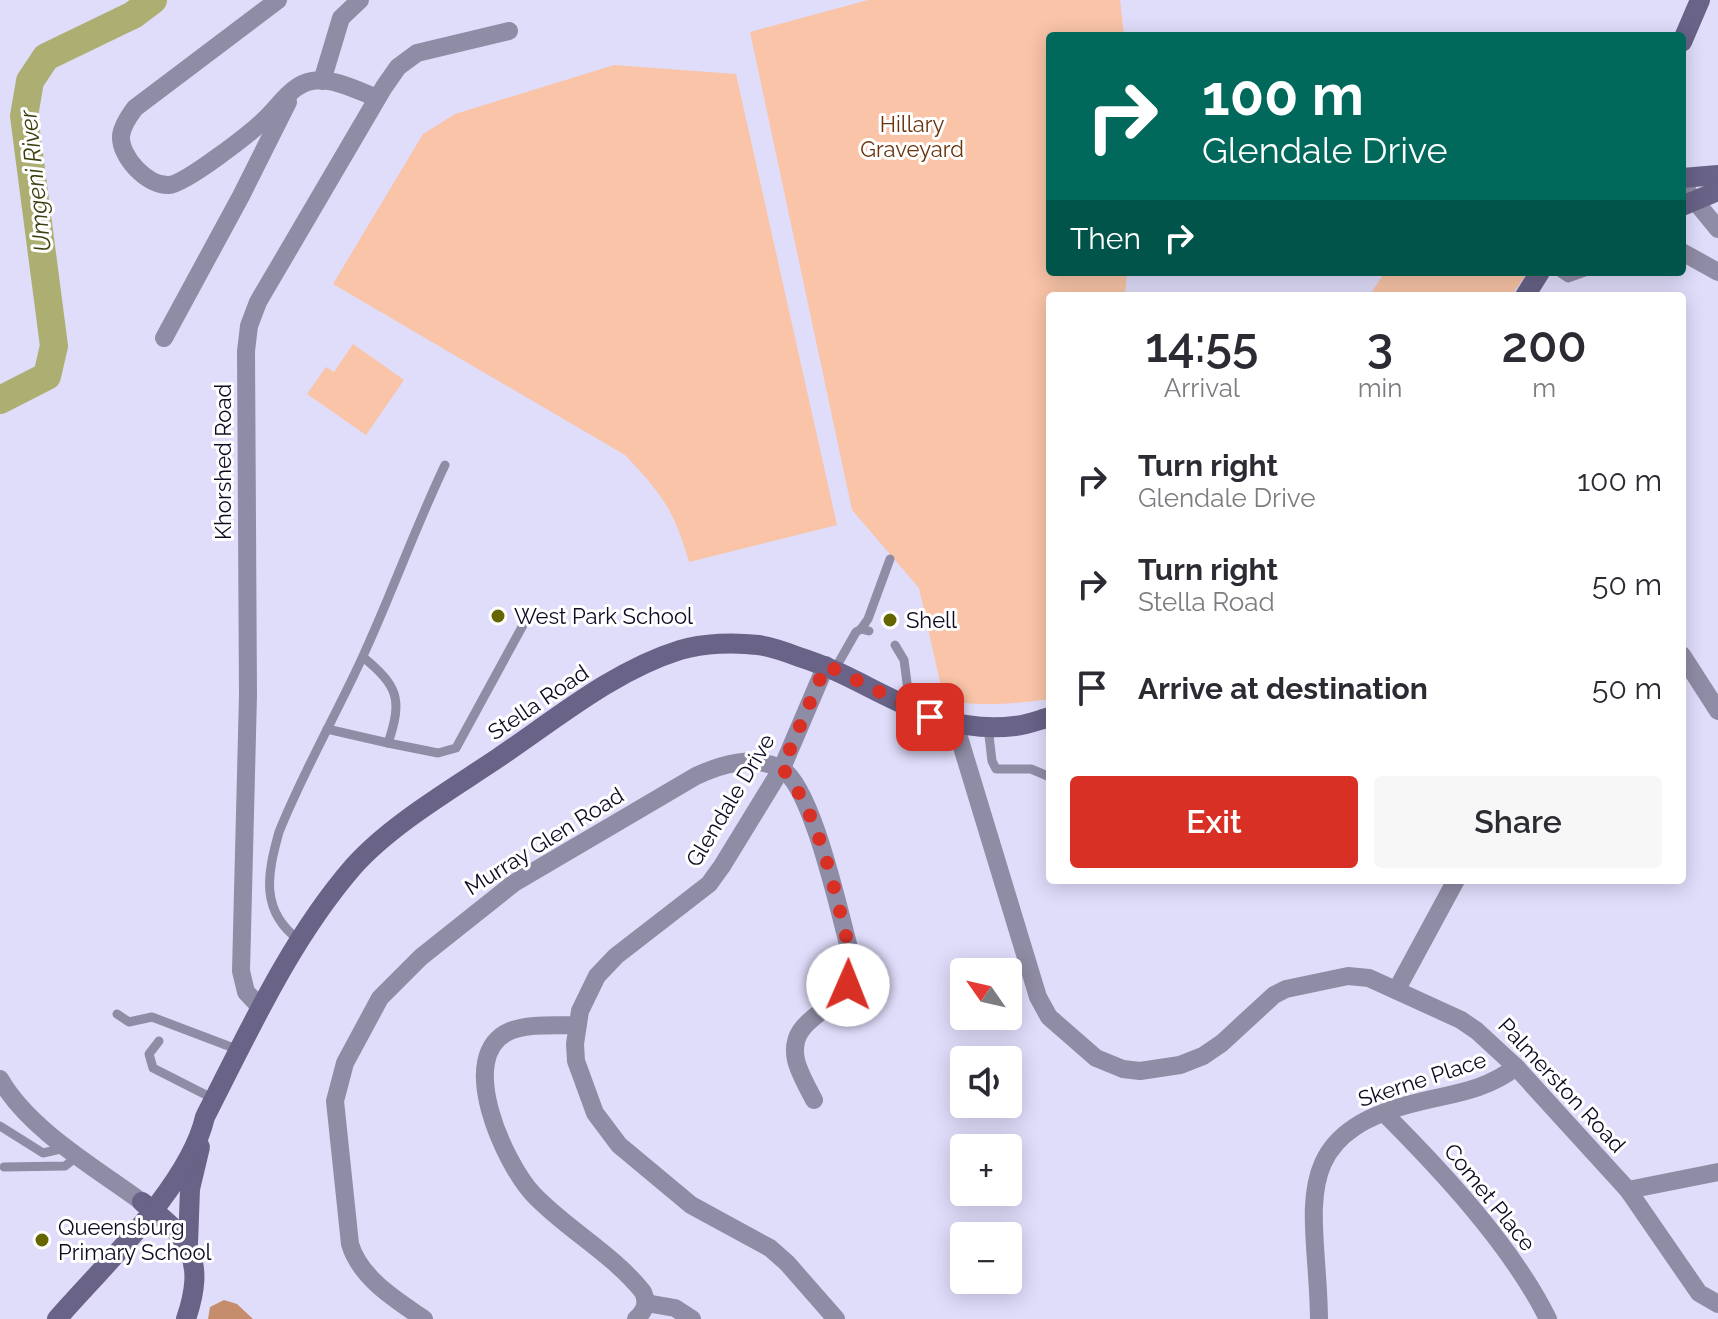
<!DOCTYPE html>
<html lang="en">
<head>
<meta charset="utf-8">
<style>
	:root { --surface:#fff; --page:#f7f7f7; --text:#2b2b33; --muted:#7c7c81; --accent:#d93025 }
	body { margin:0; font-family:Raleway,sans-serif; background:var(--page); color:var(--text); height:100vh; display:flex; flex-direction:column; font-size:30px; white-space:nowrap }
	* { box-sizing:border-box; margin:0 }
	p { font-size:26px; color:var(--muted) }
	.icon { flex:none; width:44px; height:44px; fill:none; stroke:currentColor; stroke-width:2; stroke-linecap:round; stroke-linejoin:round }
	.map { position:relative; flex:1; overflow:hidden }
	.sheet { position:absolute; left:1046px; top:292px; width:640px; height:592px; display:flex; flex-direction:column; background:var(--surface); border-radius:8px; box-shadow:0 4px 20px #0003 }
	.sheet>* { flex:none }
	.banner { position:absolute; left:1046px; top:32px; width:640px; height:244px; border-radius:8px; box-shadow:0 4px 20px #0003; background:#00695c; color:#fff; overflow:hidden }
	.needle { width:52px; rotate:304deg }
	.controls { position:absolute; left:950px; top:958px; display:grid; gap:16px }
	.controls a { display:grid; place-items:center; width:72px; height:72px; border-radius:8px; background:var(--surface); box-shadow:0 4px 20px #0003; font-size:40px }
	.pin { position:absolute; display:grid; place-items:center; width:68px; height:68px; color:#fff; margin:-34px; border-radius:16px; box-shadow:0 4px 12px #0006 }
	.me { position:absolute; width:88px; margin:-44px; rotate:1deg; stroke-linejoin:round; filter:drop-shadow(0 0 6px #0008) }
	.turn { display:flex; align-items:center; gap:28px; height:168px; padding:0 24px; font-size:36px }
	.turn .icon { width:104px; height:104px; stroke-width:2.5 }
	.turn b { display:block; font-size:56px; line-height:68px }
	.then { display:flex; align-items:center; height:76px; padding:0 24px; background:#0003; gap:16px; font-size:30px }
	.eta { display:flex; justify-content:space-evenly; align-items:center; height:136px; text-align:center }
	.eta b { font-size:48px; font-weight:600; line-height:56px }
	.cta { display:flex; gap:16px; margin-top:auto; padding:16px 24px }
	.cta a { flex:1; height:92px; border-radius:8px; background:var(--accent); color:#fff; font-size:32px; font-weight:600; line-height:92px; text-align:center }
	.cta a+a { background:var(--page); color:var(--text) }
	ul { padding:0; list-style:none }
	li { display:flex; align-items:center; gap:24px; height:104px; padding:0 24px }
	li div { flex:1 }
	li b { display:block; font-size:30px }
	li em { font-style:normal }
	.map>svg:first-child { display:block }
	.green { fill:#f9c4a7 }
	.forest { fill:#c68d6d }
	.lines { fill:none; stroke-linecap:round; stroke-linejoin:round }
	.river { stroke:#acaf71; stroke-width:28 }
	.lane { stroke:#8f8ca5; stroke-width:9 }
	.street { stroke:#8f8ca5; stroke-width:18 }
	.secondary { stroke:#686387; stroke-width:20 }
	.route { stroke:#d93025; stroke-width:14; stroke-dasharray:0 25.2 }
	.poi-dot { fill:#656600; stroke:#fff; stroke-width:3 }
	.labels { text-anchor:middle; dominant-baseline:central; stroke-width:6; stroke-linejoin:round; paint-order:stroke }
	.park-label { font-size:22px; fill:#6a340f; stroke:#fff }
	.street-label { font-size:22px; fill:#0f0922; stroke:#fff }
	.poi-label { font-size:22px; fill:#0f0922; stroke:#fff; text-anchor:start }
	.water-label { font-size:24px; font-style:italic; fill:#3f400f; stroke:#fff }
</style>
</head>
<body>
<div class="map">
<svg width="1718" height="1319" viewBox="0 0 1718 1319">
	<rect width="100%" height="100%" fill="#e0ddfb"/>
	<g class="green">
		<path d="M868,0H1120L1124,36H1050V272H1127L1125,296H1050V699C1013,704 981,707 944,700L919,588L852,510L750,32Z"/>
		<path d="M614,65L736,74L837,525L689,562C674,510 662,494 625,455L333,284L423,134L455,114Z"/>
		<polygon points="1385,272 1528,272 1511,296 1369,296"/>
		<polygon points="353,344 404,380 366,435 307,394 326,367 334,372"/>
	</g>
	<polygon class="forest" points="224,1300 237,1304 253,1319 208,1319 210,1307"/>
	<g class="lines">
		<polyline class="river" points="0,400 47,376 54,346 24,116 30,81 46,57 133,15 153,0"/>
		<g class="lane">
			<polyline points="1559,272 1568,278 1585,272"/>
			<polyline points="861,629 868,619 890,559"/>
			<polyline points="895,645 904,660 910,706"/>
			<polyline points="835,669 856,632 861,629 869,631"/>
			<polyline points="988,727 992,761 996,769 1031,769 1050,777"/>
			<path d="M327,729L388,743C403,699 398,686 363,657"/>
			<polyline points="388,743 438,753 456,748 528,616"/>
			<path d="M299,940C260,911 267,875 279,832C303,772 336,715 363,656C392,593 415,528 445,465"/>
			<polyline points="117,1014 129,1022 152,1017 239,1050"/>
			<polyline points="159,1041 149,1054 153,1068 214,1099"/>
			<polyline points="0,1126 43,1153 65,1148"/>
			<polyline points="4,1167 65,1166 79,1155"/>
		</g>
		<g class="street">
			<path d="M278,0L135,108C129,116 122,126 121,136C120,157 147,186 169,185C185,184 251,133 265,119C279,106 292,84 312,81C332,77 359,91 377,98"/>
			<polyline points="322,81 341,18 360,0"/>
			<polyline points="1682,185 1718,229"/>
			<polyline points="1682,252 1718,272"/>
			<polyline points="164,338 241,196 288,102"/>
			<polyline points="1682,655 1718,711"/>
			<polyline points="826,665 782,768 722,866 709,884 616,956 597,976 580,1011 575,1044 576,1061 595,1113 619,1145 691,1205 770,1248 787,1263 836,1319"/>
			<polyline points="955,724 1038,997 1049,1017 1096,1058 1123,1069 1140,1071 1180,1065 1203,1056 1222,1043 1274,995 1286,989 1348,976 1369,978 1461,1020 1477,1031 1516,1067 1628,1190 1699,1293 1718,1304"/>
			<polyline points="1397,989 1456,880"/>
			<polyline points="261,1008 246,992 241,971 248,695 246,351 249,326 258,302 384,87 398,67 417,53 509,31"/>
			<path d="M577,1025C556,1026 530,1023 510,1031C454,1055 505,1164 533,1194C566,1229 613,1254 643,1292C648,1303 645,1311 636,1319"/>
			<path d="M0,1079C29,1130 96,1168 142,1202"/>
			<path d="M1384,1113C1441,1170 1512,1246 1548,1319"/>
			<polyline points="1628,1190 1718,1172"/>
			<polyline points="646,1303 675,1308 692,1319"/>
			<path d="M424,1319C396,1300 360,1278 350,1244L335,1101L345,1063L380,998L421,957L514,883L696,776C722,764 752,755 780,768C813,783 842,925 853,963C849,1016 786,1011 796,1060C799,1073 808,1088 814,1100"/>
			<path d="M1319,1319C1318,1211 1281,1134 1419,1102C1456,1093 1486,1090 1516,1067"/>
		</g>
		<g class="secondary">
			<polyline points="1682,42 1700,0"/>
			<polyline points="1682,178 1718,175"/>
			<polyline points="1682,206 1718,191"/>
			<polyline points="1525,296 1540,272"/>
			<path d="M142,1202C190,1237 206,1260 186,1319"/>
			<polyline points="188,1244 190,1189 200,1147"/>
			<path d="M57,1319C104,1265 189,1186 205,1117C249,1031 290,940 353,867C390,825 452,789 498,758C556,719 613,671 680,650C704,643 734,642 758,645C772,647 786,652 799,657C874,680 930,737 1015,726C1026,725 1039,720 1050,717"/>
		</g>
	</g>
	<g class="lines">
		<path class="route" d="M848,985L853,963C835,898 824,821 782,768L826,665L930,717"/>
	</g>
	<g class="poi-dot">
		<circle cx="498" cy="616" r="8"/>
		<circle cx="890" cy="620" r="8"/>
		<circle cx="42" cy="1240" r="8"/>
	</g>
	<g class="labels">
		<g class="park-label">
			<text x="912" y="124">Hillary<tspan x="912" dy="25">Graveyard</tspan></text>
		</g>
		<g class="street-label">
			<text transform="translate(223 462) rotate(-90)">Khorshed Road</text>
			<text transform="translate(538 702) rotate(-34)">Stella Road</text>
			<text transform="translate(730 800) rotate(-59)">Glendale Drive</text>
			<text transform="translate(544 841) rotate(-32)">Murray Glen Road</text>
			<text transform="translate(1422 1079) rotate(-18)">Skerne Place</text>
			<text transform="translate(1562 1085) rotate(47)">Palmerston Road</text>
			<text transform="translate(1490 1197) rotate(51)">Comet Place</text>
		</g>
		<g class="poi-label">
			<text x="514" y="616">West Park School</text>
			<text x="906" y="620">Shell</text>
			<text x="58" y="1227">Queensburg<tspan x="58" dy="25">Primary School</tspan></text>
		</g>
		<g class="water-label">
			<text transform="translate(35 181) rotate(-96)">Umgeni River</text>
		</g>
	</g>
</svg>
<div class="controls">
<a><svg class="needle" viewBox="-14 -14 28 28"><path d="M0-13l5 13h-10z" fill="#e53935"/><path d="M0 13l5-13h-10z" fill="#7c7c81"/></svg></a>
<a><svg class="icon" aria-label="sound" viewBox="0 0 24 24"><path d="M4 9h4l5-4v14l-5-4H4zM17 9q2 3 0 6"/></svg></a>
<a>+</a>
<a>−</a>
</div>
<div class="pin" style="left:930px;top:717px;background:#d93025"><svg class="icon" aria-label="arrive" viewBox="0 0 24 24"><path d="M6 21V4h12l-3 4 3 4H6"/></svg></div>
<svg class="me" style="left:848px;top:985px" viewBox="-20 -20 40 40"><circle r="19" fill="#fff"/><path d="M0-13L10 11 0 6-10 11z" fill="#d93025"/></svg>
<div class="banner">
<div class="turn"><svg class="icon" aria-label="right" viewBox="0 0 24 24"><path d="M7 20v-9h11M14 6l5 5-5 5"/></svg><div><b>100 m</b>Glendale Drive</div></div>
<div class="then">Then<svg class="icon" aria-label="right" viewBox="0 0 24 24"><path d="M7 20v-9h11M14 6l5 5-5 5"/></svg></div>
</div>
<section class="sheet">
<div class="eta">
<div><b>14:55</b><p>Arrival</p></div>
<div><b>3</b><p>min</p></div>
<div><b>200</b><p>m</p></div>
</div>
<ul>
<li><svg class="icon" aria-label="right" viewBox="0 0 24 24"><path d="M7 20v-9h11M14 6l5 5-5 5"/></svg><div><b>Turn right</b><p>Glendale Drive</p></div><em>100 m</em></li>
<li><svg class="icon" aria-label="right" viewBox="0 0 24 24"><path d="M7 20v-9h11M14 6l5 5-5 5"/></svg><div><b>Turn right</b><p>Stella Road</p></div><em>50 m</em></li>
<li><svg class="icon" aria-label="arrive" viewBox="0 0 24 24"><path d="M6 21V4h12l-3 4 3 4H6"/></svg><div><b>Arrive at destination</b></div><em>50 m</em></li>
</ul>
<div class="cta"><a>Exit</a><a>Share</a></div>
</section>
</div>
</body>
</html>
